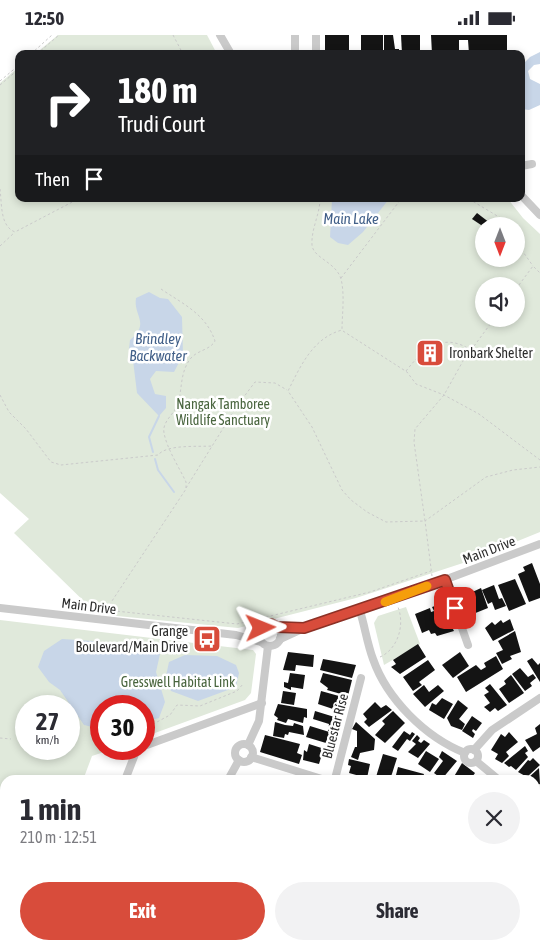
<!DOCTYPE html>
<html lang="en">
<head>
<meta charset="utf-8">
<style>
	:root { --surface:#fff; --page:#f2f2f3; --text:#2b2b33; --muted:#7c7c81; --accent:#d84c3b }
	body { margin:0; font-family:"Asap Condensed",sans-serif; background:var(--page); color:var(--text); height:100vh; display:flex; flex-direction:column; font-size:19px; white-space:nowrap }
	* { box-sizing:border-box; margin:0 }
	p { font-size:16px; color:var(--muted) }
	.icon { flex:none; width:28px; height:28px; fill:none; stroke:currentColor; stroke-width:2; stroke-linecap:round; stroke-linejoin:round }
	.map { position:relative; flex:1; overflow:hidden }
	.side { position:absolute; left:0px; top:740px; width:540px; height:175px; display:flex; flex-direction:column; background:var(--surface); border-radius:15px 15px 0 0; box-shadow:0 2px 8px #0003 }
	.side>* { flex:none }
	.hud { position:absolute; left:15px; top:15px; width:510px; height:152px; border-radius:10px; box-shadow:0 2px 8px #0003; background:#202124; color:#fff; overflow:hidden }
	.needle { width:32px; rotate:180deg }
	.tools { position:absolute; left:475px; top:182px; display:grid; gap:10px }
	.tools a { display:grid; place-items:center; width:50px; height:50px; border-radius:50%; background:var(--surface); box-shadow:0 2px 8px #0003; font-size:25px }
	.speed { position:absolute; left:15px; top:660px; display:flex; gap:10px; font-size:25px; font-weight:700; text-align:center }
	.speed>* { display:grid; place-content:center; width:65px; height:65px; border-radius:50%; background:var(--surface); box-shadow:0 2px 8px #0003; line-height:1 }
	.speed small { font-size:12px; font-weight:400 }
	.speed .limit { border:8px solid #d22; background:#fff; color:#111 }
	.pin { position:absolute; display:grid; place-items:center; width:42px; height:42px; color:#fff; margin:-21px; border-radius:10px; box-shadow:0 2px 8px #0006 }
	.me { position:absolute; width:55px; margin:-28px; rotate:88deg; stroke-linejoin:round; filter:drop-shadow(0 0 4px #0008) }
	.turn { display:flex; align-items:center; gap:18px; height:105px; padding:0 20px; font-size:22px }
	.turn .icon { width:65px; height:65px; stroke-width:2.5 }
	.turn b { display:block; font-size:35px; line-height:42px }
	.then { display:flex; align-items:center; height:48px; padding:0 20px; background:#0003; gap:10px; font-size:19px }
	.round { display:grid; place-items:center; flex:none; width:52px; height:52px; border-radius:26px; background:var(--page) }
	.summary { display:flex; align-items:center; justify-content:space-between; height:85px; padding:0 20px }
	h1 { font-size:30px; font-weight:700; line-height:38px }
	.action { display:flex; gap:10px; margin-top:auto; padding:10px 20px }
	.action a { flex:1; height:58px; border-radius:30px; background:var(--accent); color:#fff; font-size:20px; font-weight:700; line-height:58px; text-align:center }
	.action a+a { background:var(--page); color:var(--text) }
	.status { display:flex; justify-content:space-between; align-items:center; height:35px; padding:0 25px; background:var(--surface); direction:ltr }
	.status svg { height:14px; fill:currentColor }
	.map>svg:first-child { display:block }
	.green { fill:#e0e9db; fill-rule:evenodd }
	.water { fill:#c8d6e8 }
	.lines { fill:none; stroke-linecap:round; stroke-linejoin:round }
	.stream { stroke:#c8d6e8; stroke-width:2 }
	.building { fill:#141414 }
	.path { stroke:#cacaca; stroke-width:1; stroke-dasharray:2.5 2.5; stroke-linecap:butt }
	.minor { stroke:#cacaca; stroke-width:8 }
	.route-casing { stroke:#8c3126; stroke-width:12 }
	.route { stroke:#d84c3b; stroke-width:9 }
	.slow { stroke:#f59e0b; stroke-width:9 }
	.labels { text-anchor:middle; dominant-baseline:central; stroke-width:5; stroke-linejoin:round; paint-order:stroke }
	.poi-label { font-size:14px; fill:#2d2d2d; stroke:#fff; text-anchor:start }
	.park-label { font-size:14px; fill:#49653e; stroke:#fff }
	.street-label { font-size:14px; fill:#2d2d2d; stroke:#fff }
	.water-label { font-size:15px; font-style:italic; fill:#415f88; stroke:#fff }
</style>
</head>
<body>
<div class="status"><b>12:50</b><svg viewBox="0 0 49 12"><path d="M0 12V9h3v3zM5 12V6h3v6zM10 12V3h3v9zM15 12V0h3v12zM26 1h20v11H26zM47 4h2v5h-2z"/></svg></div>
<div class="map">
<svg width="540" height="915" viewBox="0 0 540 915">
	<rect width="100%" height="100%" fill="#fff"/>
	<g class="green">
		<polygon points="58,0 207,0 217,19 35,19"/>
		<path d="M19,32V164H508L523,183L540,199V497L463,528L356,563L238,593L97,579L14,498L29,484L0,458V48ZM484,191H516V224H484ZM484,251H516V284H484Z"/>
		<polygon points="406,572 420,609 384,630 374,588 378,581"/>
		<path d="M0,585L253,615L256,619L251,658L245,665L144,702V671H101V714H113L92,721L83,745H5V910H23L21,915H0ZM26,671H69V714H26Z"/>
		<polygon points="250,910 383,910 382,915 248,915"/>
	</g>
	<g class="water">
		<polygon points="540,17 540,29 534,30 528,36 530,44 540,49 540,70 529,75 521,74 521,31 530,22"/>
		<polygon points="332,164 389,164 363,197 348,210 338,208 330,202"/>
		<path d="M149,257L160,263L168,264L182,282L183,320L174,337L156,336L150,344L155,359L166,361V373L159,381L137,358L132,317L129,314L130,305C151,288 133,281 136,263Z"/>
		<path d="M62,604L93,606L101,615C118,612 145,609 160,619L156,637L165,667L159,683L144,687V671H101V694L84,690L60,655L49,647L38,632L44,616Z"/>
		<polygon points="185,620 217,621 236,630 239,638 236,652 198,666 171,656 165,645 169,627"/>
	</g>
	<g class="lines">
		<g class="stream">
			<polyline points="153,417 149,402 159,381"/>
			<polyline points="155,424 158,435 174,457"/>
		</g>
	</g>
	<g class="building">
		<rect x="325" y="0" width="24" height="19"/>
		<rect x="361" y="0" width="22" height="19"/>
		<polygon points="384,0 393,0 395,14 399,14 399,19 384,19"/>
		<polygon points="401,0 420,0 420,19 402,19"/>
		<polygon points="431,0 507,0 507,19 469,19 468,5 459,5 459,19 432,19"/>
		<polygon points="477,178 490,188 487,191 484,192 472,184"/>
		<polygon points="431,314 436,321 426,328 421,322"/>
		<polygon points="532,528 540,549 540,563 529,567 518,539 525,536 523,532"/>
		<polygon points="515,544 526,569 509,576 498,550"/>
		<polygon points="494,550 499,564 502,563 506,571 495,575 492,567 488,569 482,555"/>
		<polygon points="481,553 488,573 473,579 470,578 465,566 468,565 466,560"/>
		<polygon points="446,567 453,585 449,586 454,596 437,601 435,598 431,599 429,595 422,598 415,579 430,573 431,577 434,576 432,572"/>
		<polygon points="510,584 514,595 493,606 485,593 492,587 495,590 501,585 503,588"/>
		<polygon points="515,596 521,617 510,621 512,624 502,629 496,618 503,615 498,606"/>
		<polygon points="418,609 426,622 400,639 391,632 396,629 393,625"/>
		<polygon points="288,617 314,620 313,632 296,630 295,636 283,635"/>
		<polygon points="460,617 469,631 453,643 442,630"/>
		<polygon points="496,621 503,634 466,657 457,642 476,630 481,635 486,632 484,628"/>
		<polygon points="532,623 538,630 540,628 540,647 527,626"/>
		<polygon points="323,624 356,630 352,643 320,635"/>
		<polygon points="428,625 435,635 419,647 422,650 413,656 403,642"/>
		<polygon points="520,633 528,642 533,639 536,643 530,648 532,651 525,656 512,639"/>
		<polygon points="290,638 305,640 303,654 291,652 291,655 284,652 284,647 288,648"/>
		<polygon points="323,638 352,645 348,661 327,655 328,653 320,647"/>
		<polygon points="511,640 524,658 509,668 499,654 506,649 504,646"/>
		<polygon points="490,649 507,670 498,676 495,673 490,677 484,672 490,668 484,660 489,657 485,653"/>
		<polygon points="424,650 429,657 438,650 444,656 425,672 413,659"/>
		<polygon points="283,656 296,658 294,670 281,668"/>
		<polygon points="321,656 346,663 342,681 332,678 333,674 318,669"/>
		<polygon points="442,663 453,669 444,684 429,675 432,668 436,670"/>
		<polygon points="458,665 468,673 459,684 465,689 462,695 451,691 447,683"/>
		<polygon points="375,667 381,673 386,670 392,675 369,692 364,687 367,684 363,679"/>
		<polygon points="278,669 307,674 307,683 304,682 303,688 288,684 286,688 277,685 278,683 274,680"/>
		<polygon points="315,676 341,684 337,698 328,696 329,689 313,684"/>
		<polygon points="393,676 405,688 385,708 375,700 385,689 382,686"/>
		<polygon points="472,681 482,688 476,696 473,694 472,696 475,699 473,703 462,696"/>
		<polygon points="275,687 285,690 293,691 294,688 303,691 304,700 289,697 288,700 285,699 284,703 273,701"/>
		<polygon points="356,687 375,704 374,715 360,718 358,725 351,722 355,712 357,712 357,696 352,694"/>
		<polygon points="540,689 540,712 533,717 525,705 537,699 535,693"/>
		<polygon points="310,691 339,700 337,706 328,704 326,708 306,702"/>
		<polygon points="404,696 410,700 412,697 415,699 410,706 407,704 398,716 392,712"/>
		<polygon points="509,697 518,707 506,717 509,721 502,728 495,724 498,719 491,715 501,699 505,702"/>
		<polygon points="265,700 300,709 297,718 302,720 299,729 260,717"/>
		<polygon points="417,700 420,703 418,706 421,708 424,705 430,709 418,723 408,717 416,709 412,706"/>
		<polygon points="309,709 334,717 332,721 322,719 319,729 303,725 304,715 307,717"/>
		<polygon points="525,711 528,716 525,718 528,722 516,735 511,731 509,732 504,728"/>
		<polygon points="426,716 439,724 430,737 418,729"/>
		<polygon points="442,716 457,726 442,744 434,738 443,726 439,722"/>
		<polygon points="383,719 397,723 390,745 376,742"/>
		<polygon points="533,723 540,730 527,742 518,737 528,725 530,726"/>
		<polygon points="349,724 370,729 367,743 349,738 351,731 348,730"/>
		<polygon points="462,728 475,738 470,745 452,745"/>
		<polygon points="398,732 424,739 422,745 395,744"/>
		<polygon points="539,733 540,749 537,750 535,745 528,743"/>
		<polygon points="535,792 540,796 537,805 540,807 535,813"/>
		<polygon points="540,812 540,831 535,826 535,818"/>
		<polygon points="540,846 540,876 535,874 539,859 536,857"/>
		<polygon points="535,883 540,886 540,903 535,901"/>
		<polygon points="535,904 540,906 540,915 527,915 528,912 524,910 535,910"/>
		<polygon points="434,910 457,910 455,915 434,915"/>
		<polygon points="481,910 508,910 511,911 510,915 479,915"/>
	</g>
	<g class="lines">
		<g class="path">
			<polyline points="173,0 183,19"/>
			<polyline points="31,19 52,0"/>
			<polyline points="37,19 59,0"/>
			<polyline points="0,46 19,30"/>
			<polyline points="0,50 19,34"/>
			<path d="M0,154C2,170 0,191 15,197L78,164"/>
			<path d="M320,164C320,179 311,194 312,210C313,223 336,227 341,244C345,260 342,280 342,295C313,303 301,330 288,356L312,392L342,455L351,465L367,477L386,487L425,486L414,407L415,394L444,360L463,326L494,284"/>
			<polyline points="469,164 514,191"/>
			<polyline points="516,193 521,195 521,214 533,231"/>
			<polyline points="0,211 14,198"/>
			<polyline points="341,243 401,164"/>
			<path d="M161,254C183,269 206,279 215,306C210,315 198,315 191,323C179,338 183,355 177,371C173,380 162,387 164,398C167,414 179,432 186,447V454L106,575L237,589L370,557L431,536"/>
			<polyline points="516,254 533,231 540,238"/>
			<polyline points="343,296 407,337 416,349 444,360 479,379 540,425"/>
			<path d="M406,336C424,313 443,297 471,315"/>
			<path d="M0,360L9,377L26,394L51,427L61,430L158,420C167,409 198,412 213,411"/>
			<polyline points="186,453 237,371 255,347 275,348 287,355"/>
			<polyline points="432,541 425,486 486,442 513,435 540,432"/>
			<path d="M380,622C398,614 405,590 398,572"/>
			<polyline points="144,694 170,680 177,670 200,671 237,656 243,649"/>
			<polyline points="0,703 11,704"/>
			<polyline points="347,915 350,910"/>
		</g>
		<g class="minor">
			<polyline points="220,0 231,19"/>
			<polyline points="295,0 295,19"/>
			<polyline points="316,19 316,0"/>
			<polyline points="521,131 532,129"/>
			<polyline points="521,160 540,180"/>
			<polyline points="445,545 468,610"/>
			<polyline points="0,573 236,600 261,607"/>
			<path d="M360,576C365,592 367,608 373,624C387,664 425,702 465,718"/>
			<circle cx="270" cy="600" r="11"/>
			<polyline points="277,592 302,593"/>
			<polyline points="280,604 304,593 391,565 540,509"/>
			<circle cx="244" cy="718" r="9"/>
			<polyline points="248,710 259,686 268,611"/>
			<polyline points="144,711 262,668"/>
			<circle cx="471" cy="721" r="7"/>
			<polyline points="474,715 492,695 540,663"/>
			<polyline points="251,722 325,745"/>
			<polyline points="476,726 499,745"/>
			<polyline points="335,744 361,643"/>
			<polyline points="125,745 137,714"/>
			<polyline points="228,745 239,725"/>
			<polyline points="535,762 540,764"/>
			<polyline points="535,783 540,782"/>
			<polyline points="64,910 78,915"/>
			<polyline points="221,910 233,915 241,910"/>
			<polyline points="394,910 409,915"/>
			<polyline points="25,915 27,910"/>
			<polyline points="115,915 117,910"/>
			<polyline points="468,915 470,910"/>
		</g>
	</g>
	<g class="lines">
		<defs>
			<polyline id="route" points="261,593 271,589 277,592 304,593 445,545 455,573"/>
		</defs>
		<use href="#route" class="route-casing"/>
		<use href="#route" class="route"/>
		<polyline class="slow" points="385,567 427,551"/>
	</g>
	<defs>
		<symbol id="building-square" viewBox="-11 -11 22 22"><rect x="-9" y="-9" width="18" height="18" rx="4" fill="#d84c3b" stroke="#fff"/><path d="M-4-6H4V6H1V3H-1V6H-4ZM-2.5-4.3h1.7v1.8h-1.7ZM.8-4.3h1.7v1.8H.8ZM-2.5-1h1.7V.8h-1.7ZM.8-1h1.7V.8H.8Z" fill="#fff"/></symbol>
		<symbol id="bus-square" viewBox="-11 -11 22 22"><rect x="-9" y="-9" width="18" height="18" rx="4" fill="#d84c3b" stroke="#fff"/><path d="M-5-6H5V4H4V6H2V4H-2V6H-4V4H-5ZM-3.5-4V0h7V-4ZM-3.5 1.2v1.5H-2V1.2ZM2 1.2v1.5H3.5V1.2Z" fill="#fff"/></symbol>
	</defs>
	<g fill-rule="evenodd">
		<use href="#building-square" x="414" y="302" width="32" height="32"/>
		<use href="#bus-square" x="191" y="588" width="32" height="32"/>
	</g>
	<g class="labels">
		<g class="poi-label">
			<text x="449" y="318">Ironbark Shelter</text>
			<text x="188" y="596" text-anchor="end">Grange<tspan x="188" dy="16">Boulevard/Main Drive</tspan></text>
		</g>
		<g class="park-label">
			<text x="223" y="369">Nangak Tamboree<tspan x="223" dy="16">Wildlife Sanctuary</tspan></text>
			<text x="178" y="647">Gresswell Habitat Link</text>
		</g>
		<g class="street-label">
			<text transform="translate(489 515) rotate(-21)">Main Drive</text>
			<text transform="translate(89 571) rotate(7)">Main Drive</text>
			<text transform="translate(335 691) rotate(-75)">Bluestar Rise</text>
		</g>
		<g class="water-label">
			<text x="351" y="183">Main Lake</text>
			<text x="158" y="303">Brindley<tspan x="158" dy="17">Backwater</tspan></text>
		</g>
	</g>
</svg>
<div class="tools">
<a><svg class="needle" viewBox="-14 -14 28 28"><path d="M0-13l5 13h-10z" fill="#e53935"/><path d="M0 13l5-13h-10z" fill="#7c7c81"/></svg></a>
<a><svg class="icon" aria-label="sound" viewBox="0 0 24 24"><path d="M4 9h4l5-4v14l-5-4H4zM17 9q2 3 0 6"/></svg></a>
</div>
<div class="speed"><div>27<small>km/h</small></div><div class="limit">30</div></div>
<div class="pin" style="left:455px;top:573px;background:#d93025"><svg class="icon" aria-label="arrive" viewBox="0 0 24 24"><path d="M6 21V4h12l-3 4 3 4H6"/></svg></div>
<svg class="me" style="left:261px;top:593px" viewBox="-20 -20 40 40"><path d="M0-17L14 15 0 8-14 15z" fill="#d84c3b" stroke="#fff" stroke-width="4"/></svg>
<div class="hud">
<div class="turn"><svg class="icon" aria-label="right" viewBox="0 0 24 24"><path d="M7 20v-9h11M14 6l5 5-5 5"/></svg><div><b>180 m</b>Trudi Court</div></div>
<div class="then">Then<svg class="icon" aria-label="arrive" viewBox="0 0 24 24"><path d="M6 21V4h12l-3 4 3 4H6"/></svg></div>
</div>
<section class="side">
<div class="summary"><div><h1>1 min</h1><p>210 m · 12:51</p></div><a class="round"><svg class="icon" aria-label="close" viewBox="0 0 24 24"><path d="M6 6l12 12M18 6L6 18"/></svg></a></div>
<div class="action"><a>Exit</a><a>Share</a></div>
</section>
</div>
</body>
</html>
